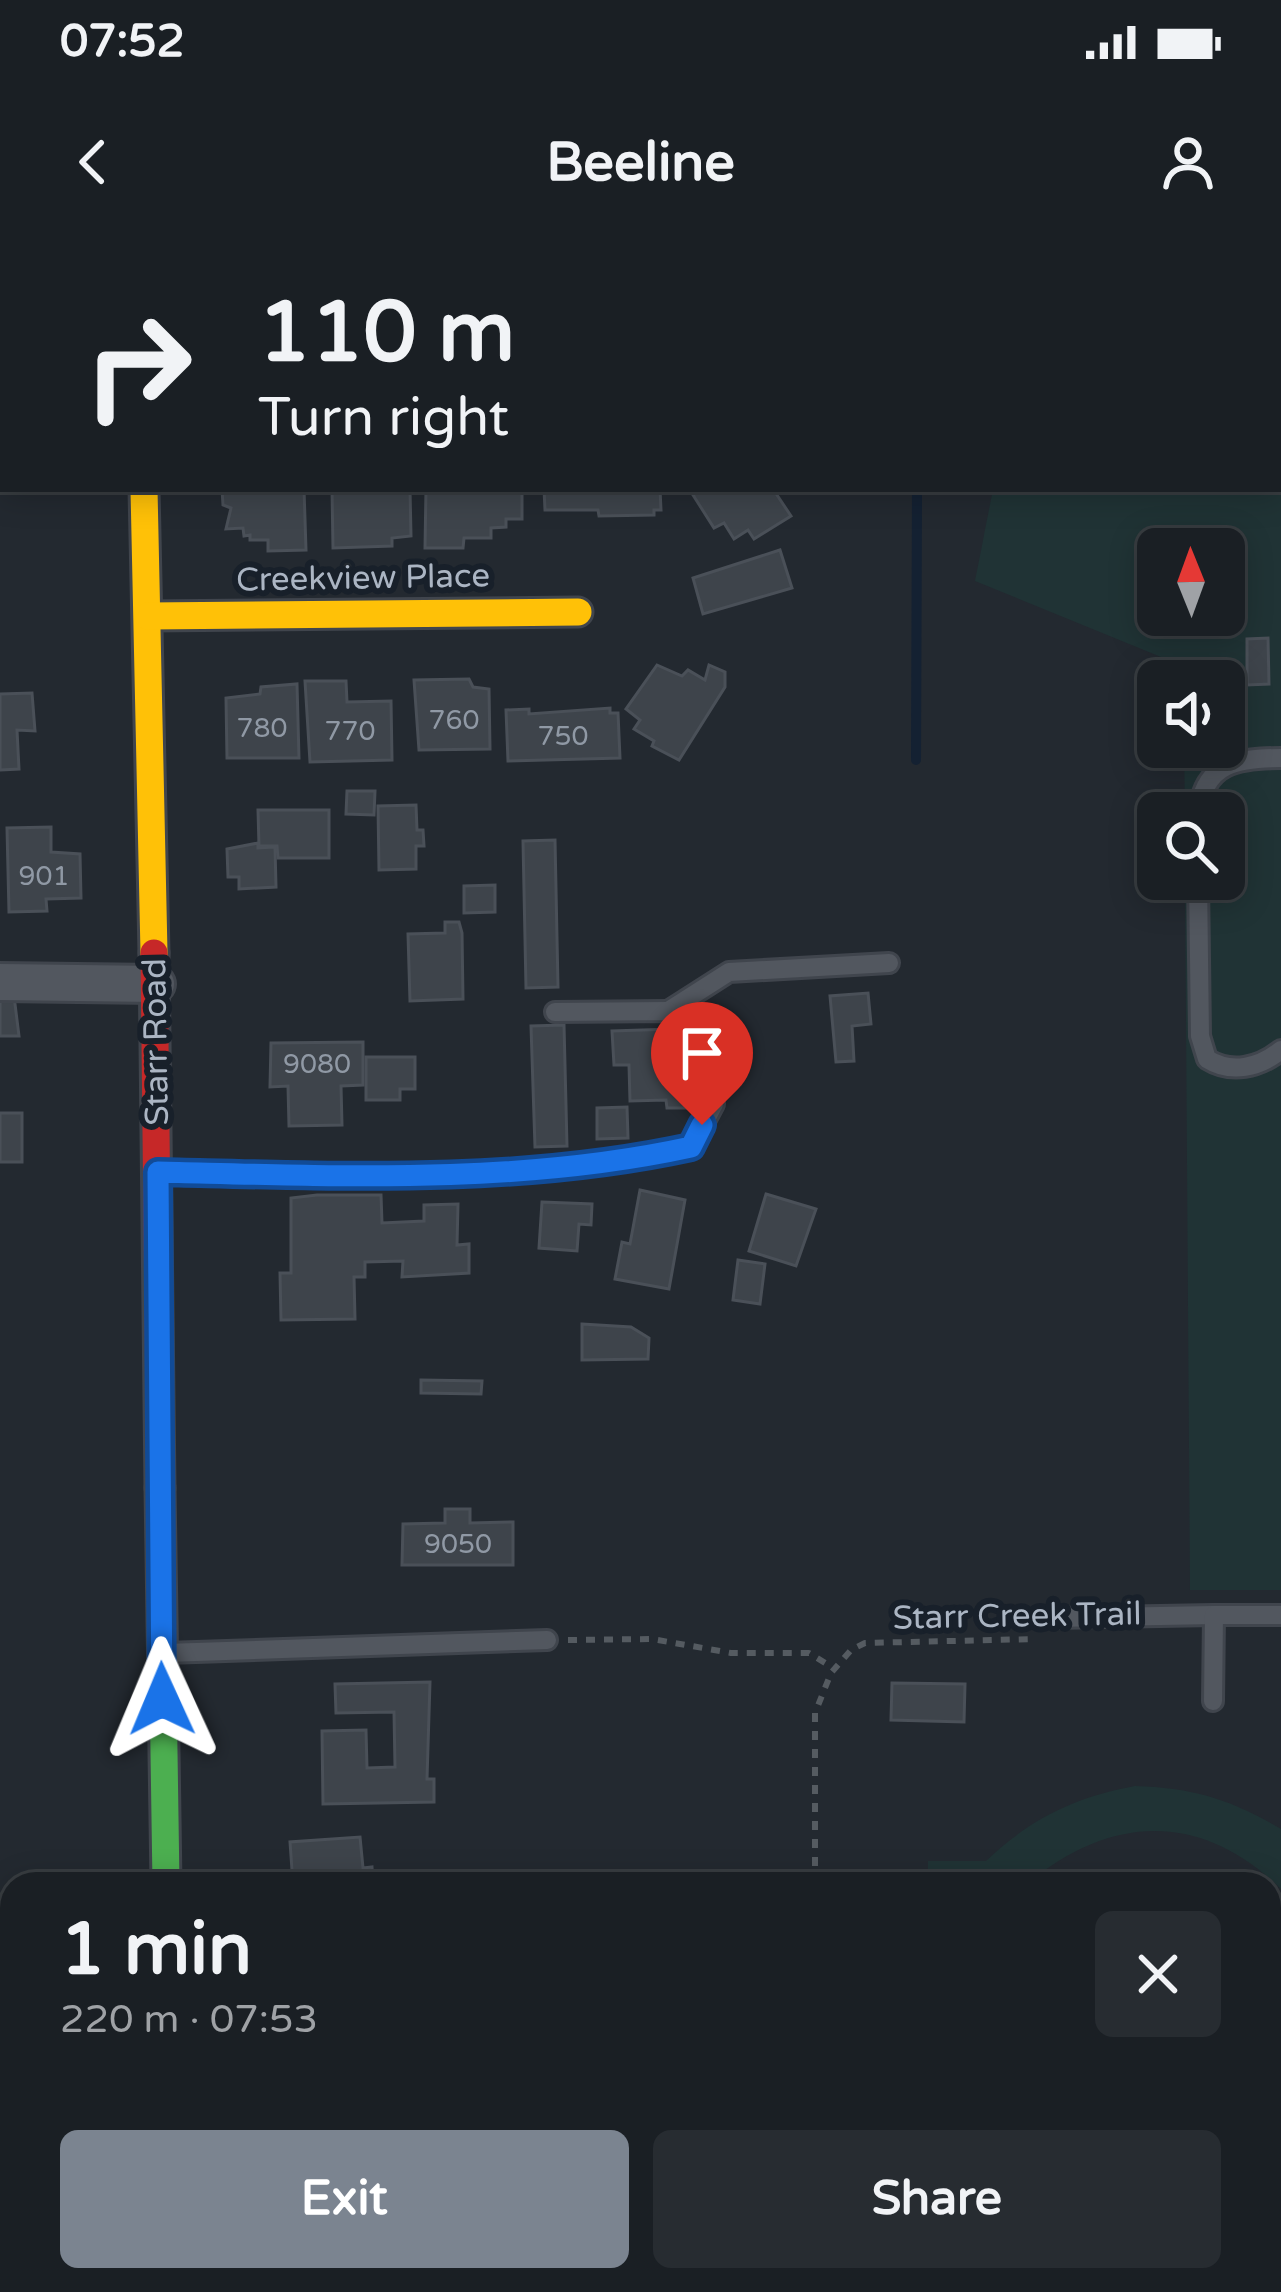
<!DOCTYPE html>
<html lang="en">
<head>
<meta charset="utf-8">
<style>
	:root { --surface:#1a1f24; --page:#272c31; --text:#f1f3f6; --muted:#9fa2a6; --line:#383d41; --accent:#7b8490 }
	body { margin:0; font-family:"Varela Round",sans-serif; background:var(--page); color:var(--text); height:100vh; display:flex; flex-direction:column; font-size:45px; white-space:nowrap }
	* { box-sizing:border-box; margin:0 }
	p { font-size:39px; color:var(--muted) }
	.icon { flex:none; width:66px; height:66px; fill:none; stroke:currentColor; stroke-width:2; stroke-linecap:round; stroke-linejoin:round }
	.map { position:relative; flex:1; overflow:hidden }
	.drawer { position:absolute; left:0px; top:1632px; width:1281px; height:420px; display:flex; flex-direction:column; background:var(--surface); border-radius:36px 36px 0 0; box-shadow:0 6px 30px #0003,0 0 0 3px var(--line) }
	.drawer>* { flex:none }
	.hud { position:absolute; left:0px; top:0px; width:1281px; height:252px; box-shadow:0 6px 30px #0003,0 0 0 3px var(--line); background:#1a1f24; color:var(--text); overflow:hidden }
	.needle { width:78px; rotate:359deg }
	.buttons { position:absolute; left:1137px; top:288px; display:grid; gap:24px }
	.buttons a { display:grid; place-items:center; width:108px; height:108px; border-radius:18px; background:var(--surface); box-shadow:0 6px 30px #0003,0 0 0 3px var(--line); font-size:60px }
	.pin { position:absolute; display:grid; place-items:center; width:102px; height:102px; color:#fff; margin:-123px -51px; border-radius:50% 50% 50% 0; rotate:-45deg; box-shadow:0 0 12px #0007 }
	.pin .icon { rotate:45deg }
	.me { position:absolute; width:132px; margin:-66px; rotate:359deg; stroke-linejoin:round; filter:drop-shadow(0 0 9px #0008) }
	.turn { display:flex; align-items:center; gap:42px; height:252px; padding:0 60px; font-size:54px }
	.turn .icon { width:156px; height:156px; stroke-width:2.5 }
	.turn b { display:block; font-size:84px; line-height:102px }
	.round { display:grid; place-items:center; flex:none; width:126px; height:126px; border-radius:18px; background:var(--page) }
	.head { display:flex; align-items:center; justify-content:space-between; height:204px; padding:0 60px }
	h1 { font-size:72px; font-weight:800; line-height:90px }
	.action { display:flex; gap:24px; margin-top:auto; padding:24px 60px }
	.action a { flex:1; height:138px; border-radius:18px; background:var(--accent); color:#fff; font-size:48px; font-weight:800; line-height:138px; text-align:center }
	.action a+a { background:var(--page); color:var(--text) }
	.status { display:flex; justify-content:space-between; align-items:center; height:84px; padding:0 60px; background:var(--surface); direction:ltr }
	.status svg { height:33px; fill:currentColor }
	header { display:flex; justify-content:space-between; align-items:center; height:156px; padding:0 60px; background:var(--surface); font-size:54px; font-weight:800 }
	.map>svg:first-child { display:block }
	.green { fill:#203335; fill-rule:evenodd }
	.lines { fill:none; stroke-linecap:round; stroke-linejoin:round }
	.stream { stroke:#142132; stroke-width:10 }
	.building { fill:#3e444b; stroke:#4a5058; stroke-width:3 }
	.lane-casing { stroke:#40454d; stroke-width:24 }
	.street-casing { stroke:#40454d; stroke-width:42 }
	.fast-casing { stroke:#40454d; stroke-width:33 }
	.slow-casing { stroke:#40454d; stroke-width:33 }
	.jam-casing { stroke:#40454d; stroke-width:33 }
	.path { stroke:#555b61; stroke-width:6; stroke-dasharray:9 9; stroke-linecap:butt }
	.lane { stroke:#52575f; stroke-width:18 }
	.street { stroke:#52575f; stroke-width:36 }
	.fast { stroke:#4caf50; stroke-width:27 }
	.slow { stroke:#ffc107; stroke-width:27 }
	.jam { stroke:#c62828; stroke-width:27 }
	.route-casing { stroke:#114b97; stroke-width:30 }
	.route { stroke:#1a73e8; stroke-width:21 }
	.labels { text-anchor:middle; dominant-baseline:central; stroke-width:12; stroke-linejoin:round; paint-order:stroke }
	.number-label { font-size:27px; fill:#9099a5 }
	.street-label { font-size:33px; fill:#abb5c3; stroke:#18202a }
</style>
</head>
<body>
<div class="status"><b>07:52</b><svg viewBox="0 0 49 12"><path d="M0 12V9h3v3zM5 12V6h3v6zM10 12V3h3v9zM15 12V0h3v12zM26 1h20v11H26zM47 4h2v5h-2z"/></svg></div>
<header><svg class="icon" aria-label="back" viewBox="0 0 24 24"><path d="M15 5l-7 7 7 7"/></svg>Beeline<svg class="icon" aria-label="person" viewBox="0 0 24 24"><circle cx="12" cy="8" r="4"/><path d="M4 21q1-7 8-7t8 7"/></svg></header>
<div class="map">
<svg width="1281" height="2052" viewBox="0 0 1281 2052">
	<rect width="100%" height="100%" fill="#232930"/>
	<g class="green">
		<path d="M1065,0H1281V1350H1190L1185,639H1224V573H1185L1184,507H1224V441H1184L1183,426L975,341L993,249H1278V3H1063ZM1158,309H1224V375H1158Z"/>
		<path d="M1135,1546C1194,1548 1230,1559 1281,1589V1649C1201,1571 1111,1574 1027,1644H928V1621H986C1030,1579 1075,1557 1135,1546Z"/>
		<polygon points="1269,1706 1281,1706 1281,2052 1006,2052 1006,2040 1269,2040"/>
	</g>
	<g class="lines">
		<g class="stream">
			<polyline points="917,3 917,0"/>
			<polyline points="916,520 917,249"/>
		</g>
	</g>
	<g class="building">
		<polygon points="222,249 304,249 306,310 268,311 268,300 250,300 250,295 244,296 243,288 226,289 231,268 223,265"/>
		<polygon points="332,249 410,249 411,296 392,298 392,306 333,308"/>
		<polygon points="426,249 522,249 522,279 506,279 506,287 491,288 491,298 464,298 463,308 425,308"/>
		<polygon points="544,249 660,249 661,270 654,270 654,275 599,276 598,270 545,270"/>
		<polygon points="703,249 778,249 775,252 791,276 754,299 748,290 734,299 724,283 714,288 693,255"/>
		<polygon points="780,310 792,348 703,374 693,338"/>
		<polygon points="1268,398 1269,444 1247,445 1247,399"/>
		<polygon points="657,425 682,436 688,430 705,440 709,425 725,432 725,447 679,520 652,506 654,501 634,489 640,480 626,469"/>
		<polygon points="469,439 473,447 489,449 490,509 419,510 414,440"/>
		<polygon points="305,441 346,441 347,462 391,461 392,520 310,522"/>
		<polygon points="297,444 299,518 227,518 226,458 260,454 261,447"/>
		<polygon points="32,453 35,491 17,490 19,529 0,530 0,454"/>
		<polygon points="610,468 610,473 618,473 620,518 508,521 506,470 529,469 529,474"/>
		<polygon points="347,551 375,551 374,575 346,574"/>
		<polygon points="416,565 417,590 423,590 424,606 416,606 416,629 379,630 378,566"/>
		<polygon points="258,570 329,570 329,618 278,618 277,606 259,606"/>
		<polygon points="51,587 51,612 80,614 81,658 46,659 47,671 9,672 7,588"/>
		<polygon points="555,600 558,747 526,748 523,601"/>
		<polygon points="258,603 258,608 275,607 276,647 239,649 239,637 228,637 227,609"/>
		<polygon points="495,645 495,672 464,673 464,646"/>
		<polygon points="445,682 459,682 462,693 463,759 410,761 408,694 445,693"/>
		<polygon points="868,753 871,784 852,786 854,821 836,822 830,756"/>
		<polygon points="0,756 14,756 19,796 0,796"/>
		<polygon points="564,785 567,906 535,907 531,786"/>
		<polygon points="673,789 674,815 692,816 696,868 667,868 666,860 630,861 629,825 614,825 612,791"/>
		<polygon points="363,802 363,845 341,846 342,885 289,886 288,846 270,847 271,803"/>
		<polygon points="366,817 415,817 415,849 400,849 400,860 366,860"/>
		<polygon points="627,867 628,898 597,899 597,868"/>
		<rect x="0" y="873" width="22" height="49"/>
		<polygon points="640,950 685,960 669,1049 615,1039 622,1002 630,1004"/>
		<polygon points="766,954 816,969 796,1026 749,1011"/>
		<polygon points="317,955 381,955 382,983 424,981 424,965 458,964 457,1005 469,1004 469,1033 402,1037 403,1021 365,1022 365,1037 354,1037 355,1079 281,1080 280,1033 291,1033 291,958"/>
		<polygon points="542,962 592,964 591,985 579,984 577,1011 539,1008"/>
		<polygon points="738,1020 765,1024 760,1064 733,1060"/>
		<polygon points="582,1084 631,1087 649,1098 648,1119 582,1120"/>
		<polygon points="421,1140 482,1141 481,1154 421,1153"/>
		<polygon points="445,1269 470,1269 470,1283 513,1282 513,1325 402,1325 403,1284 445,1283"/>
		<polygon points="430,1442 427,1539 434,1539 434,1562 323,1564 322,1491 366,1490 367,1528 395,1527 394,1472 336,1473 335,1444"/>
		<polygon points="892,1443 965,1444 964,1482 891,1480"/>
		<polygon points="360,1597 363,1628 372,1627 373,1644 293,1644 290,1602"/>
		<polygon points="395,2040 396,2052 310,2052 310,2042"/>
	</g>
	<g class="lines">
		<defs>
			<g id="lane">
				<path d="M1199,573C1203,522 1240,518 1281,518"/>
				<path d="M1198,639L1200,796L1207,819C1231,834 1259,828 1281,810"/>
				<polyline points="668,771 729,732 889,723"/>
				<path d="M163,932C338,935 518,944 691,907L714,864L711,833L698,788L668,771L555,772"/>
				<polyline points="1051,1378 1214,1375"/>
				<polyline points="166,1413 547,1400"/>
				<polyline points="1213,1461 1214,1375 1281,1375"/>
			</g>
			<g id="street">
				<polyline points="136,0 136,3"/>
				<polyline points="0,92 3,92"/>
				<polyline points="0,742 156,744"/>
				<polyline points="174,2040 174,2052"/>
			</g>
			<polyline id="fast" points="160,1248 166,1644"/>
			<g id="slow">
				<polyline points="144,249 154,713"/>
				<polyline points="148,376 578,372"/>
			</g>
			<polyline id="jam" points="154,713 160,1248"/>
		</defs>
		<use href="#lane" class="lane-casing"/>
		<use href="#street" class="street-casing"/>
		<use href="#fast" class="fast-casing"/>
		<use href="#slow" class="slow-casing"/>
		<use href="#jam" class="jam-casing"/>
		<g class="path">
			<polyline points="568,1400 652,1399 731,1413 809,1413 835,1429"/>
			<polyline points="815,1644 815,1473 831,1433 851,1410 865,1403 1036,1399"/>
			<polyline points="817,2040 818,2052"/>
		</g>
		<use href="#lane" class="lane"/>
		<use href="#street" class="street"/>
		<use href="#fast" class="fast"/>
		<use href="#slow" class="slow"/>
		<use href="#jam" class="jam"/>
	</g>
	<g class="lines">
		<defs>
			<path id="route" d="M162,1459L158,932C334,936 517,945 691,907L702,885"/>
		</defs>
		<use href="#route" class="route-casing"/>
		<use href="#route" class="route"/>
	</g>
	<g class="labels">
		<g class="number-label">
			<text x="454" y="480">760</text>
			<text x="262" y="488">780</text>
			<text x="350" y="491">770</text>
			<text x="563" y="496">750</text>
			<text x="44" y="636">901</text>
			<text x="317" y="824">9080</text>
			<text x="458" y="1304">9050</text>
		</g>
		<g class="street-label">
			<text transform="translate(363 338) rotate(-1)">Creekview Place</text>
			<text transform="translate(156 802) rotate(-91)">Starr Road</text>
			<text transform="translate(1017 1376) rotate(-1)">Starr Creek Trail</text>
		</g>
	</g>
</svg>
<div class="buttons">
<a><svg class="needle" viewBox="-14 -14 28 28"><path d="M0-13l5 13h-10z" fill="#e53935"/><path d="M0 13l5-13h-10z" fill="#9fa2a6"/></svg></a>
<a><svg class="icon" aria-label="sound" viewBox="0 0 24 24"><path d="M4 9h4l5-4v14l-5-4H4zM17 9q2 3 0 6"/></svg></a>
<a><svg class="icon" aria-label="search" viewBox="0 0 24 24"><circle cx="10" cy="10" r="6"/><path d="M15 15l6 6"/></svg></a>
</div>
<div class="pin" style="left:702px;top:885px;background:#d93025"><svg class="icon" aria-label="arrive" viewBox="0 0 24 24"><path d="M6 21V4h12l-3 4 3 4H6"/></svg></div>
<svg class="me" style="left:162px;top:1459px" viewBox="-20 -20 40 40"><path d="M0-17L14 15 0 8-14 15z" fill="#1a73e8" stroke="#fff" stroke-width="4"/></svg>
<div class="hud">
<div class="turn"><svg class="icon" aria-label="right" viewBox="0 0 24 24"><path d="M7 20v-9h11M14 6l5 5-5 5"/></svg><div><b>110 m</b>Turn right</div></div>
</div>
<section class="drawer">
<div class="head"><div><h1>1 min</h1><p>220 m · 07:53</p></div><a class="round"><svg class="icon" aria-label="close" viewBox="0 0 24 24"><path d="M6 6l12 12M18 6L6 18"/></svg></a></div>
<div class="action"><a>Exit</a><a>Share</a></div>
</section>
</div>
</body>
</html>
